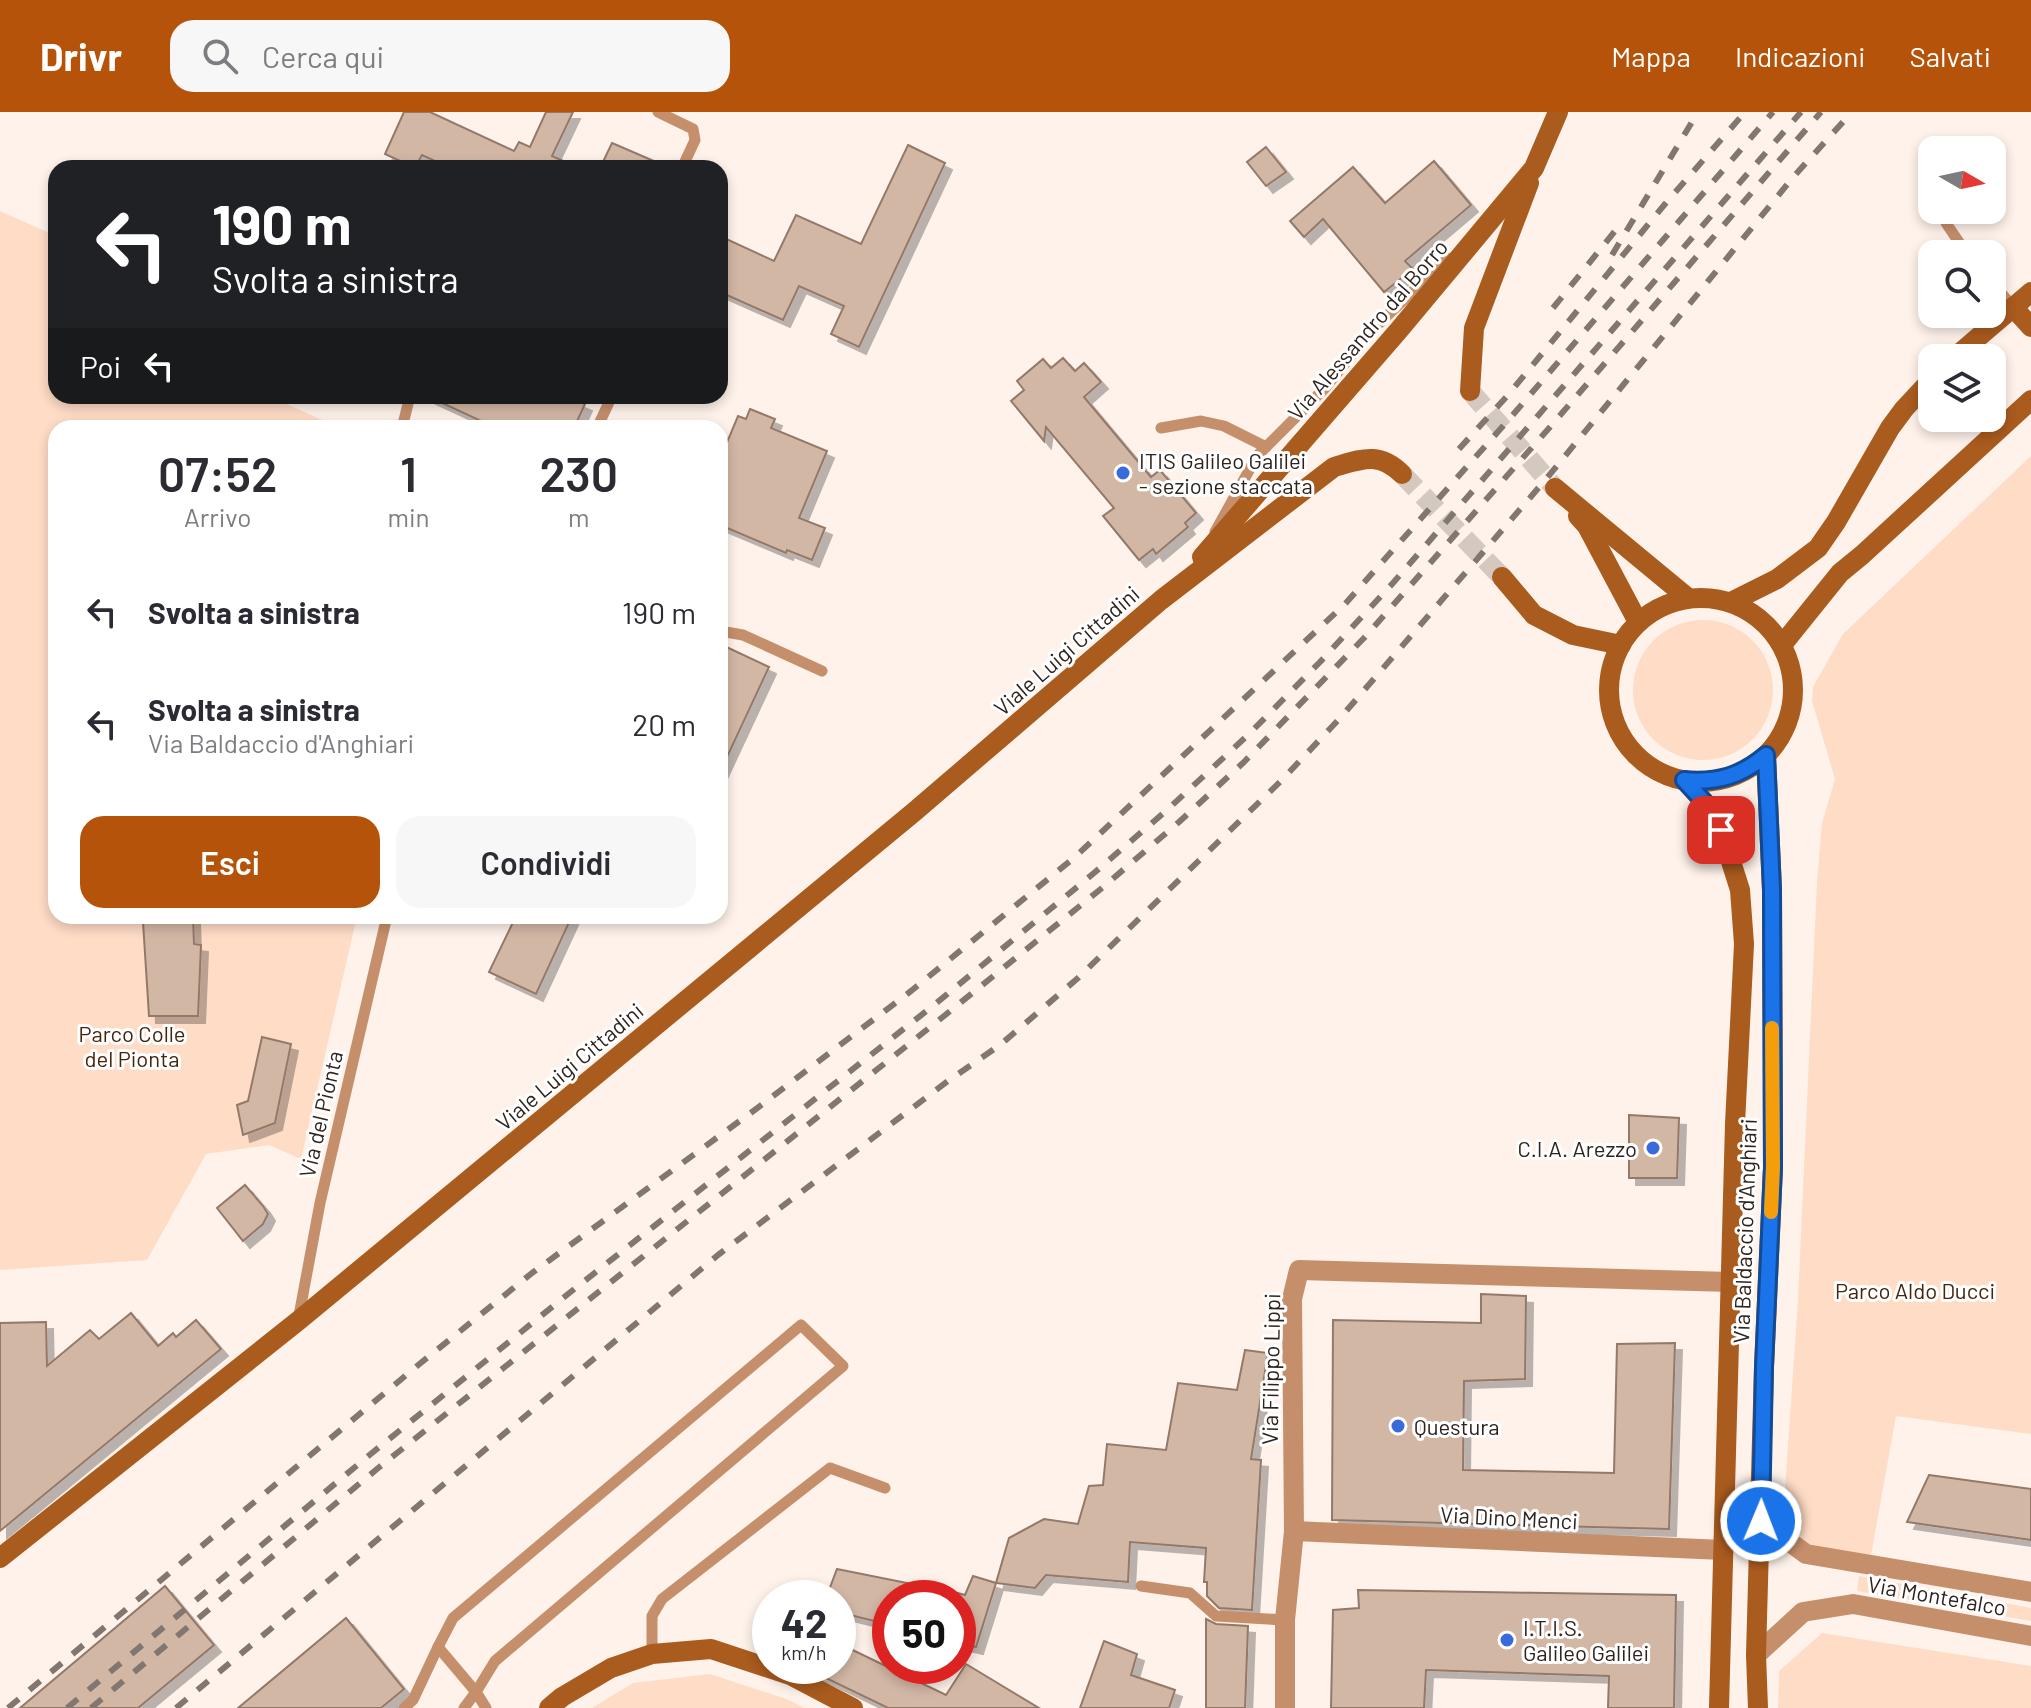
<!DOCTYPE html>
<html lang="it">
<head>
<meta charset="utf-8">
<style>
	:root { --surface:#fff; --page:#f7f7f7; --text:#2b2b33; --muted:#7c7c81; --accent:#b45309 }
	body { margin:0; font-family:Barlow,sans-serif; background:var(--page); color:var(--text); height:100vh; display:flex; flex-direction:column; font-size:30px; white-space:nowrap }
	* { box-sizing:border-box; margin:0 }
	p { font-size:26px; color:var(--muted) }
	.icon { flex:none; width:44px; height:44px; fill:none; stroke:currentColor; stroke-width:2; stroke-linecap:round; stroke-linejoin:round }
	.map { position:relative; flex:1; overflow:hidden }
	.sheet { position:absolute; left:48px; top:308px; width:680px; height:504px; display:flex; flex-direction:column; background:var(--surface); border-radius:24px; box-shadow:0 4px 12px #0003 }
	.sheet>* { flex:none }
	.hud { position:absolute; left:48px; top:48px; width:680px; height:244px; border-radius:24px; box-shadow:0 4px 12px #0003; background:#202124; color:#fff; overflow:hidden }
	.needle { width:52px; rotate:99deg }
	.controls { position:absolute; left:1918px; top:24px; display:grid; gap:16px }
	.controls a { display:grid; place-items:center; width:88px; height:88px; border-radius:16px; background:var(--surface); box-shadow:0 4px 12px #0003; font-size:40px }
	.speed { position:absolute; left:752px; top:1468px; display:flex; gap:16px; font-size:40px; font-weight:700; text-align:center }
	.speed>* { display:grid; place-content:center; width:104px; height:104px; border-radius:50%; background:var(--surface); box-shadow:0 4px 12px #0003; line-height:1 }
	.speed small { font-size:20px; font-weight:400 }
	.speed .limit { border:12px solid #d22; background:#fff; color:#111 }
	.pin { position:absolute; display:grid; place-items:center; width:68px; height:68px; color:#fff; margin:-34px; border-radius:16px; box-shadow:0 4px 12px #0006 }
	.me { position:absolute; width:88px; margin:-44px; rotate:1deg; stroke-linejoin:round; filter:drop-shadow(0 0 6px #0008) }
	.turn { display:flex; align-items:center; gap:28px; height:168px; padding:0 32px; font-size:36px }
	.turn .icon { width:104px; height:104px; stroke-width:2.5 }
	.turn b { display:block; font-size:56px; line-height:68px }
	.then { display:flex; align-items:center; height:76px; padding:0 32px; background:#0003; gap:16px; font-size:30px }
	.eta { display:flex; justify-content:space-evenly; align-items:center; height:136px; text-align:center }
	.eta b { font-size:48px; font-weight:600; line-height:56px }
	.action { display:flex; gap:16px; margin-top:auto; padding:16px 32px }
	.action a { flex:1; height:92px; border-radius:24px; background:var(--accent); color:#fff; font-size:32px; font-weight:600; line-height:92px; text-align:center }
	.action a+a { background:var(--page); color:var(--text) }
	ul { padding:0; list-style:none }
	li { display:flex; align-items:center; gap:24px; height:112px; padding:0 32px }
	li div { flex:1 }
	li b { display:block; font-size:30px }
	li em { font-style:normal }
	header { display:flex; align-items:center; gap:48px; box-sizing:border-box; height:112px; padding:0 40px; background:var(--accent); color:#fff }
	header strong { font-size:38px }
	nav { display:flex; gap:44px; margin-inline-start:auto; font-size:28px }
	.search { width:560px; height:72px; background:var(--page); display:flex; align-items:center; gap:20px; box-sizing:border-box; padding:0 28px; border-radius:24px; color:var(--muted); font-size:30px }
	.map>svg:first-child { display:block }
	.green { fill:#fedcc6 }
	.building { fill:#d3b7a5; stroke:#947969; stroke-width:2; filter:url(#shadow) }
	.lines { fill:none; stroke-linecap:round; stroke-linejoin:round }
	.secondary-tunnel { stroke:#d4c9c1; stroke-width:20; stroke-dasharray:20 10; stroke-linecap:butt }
	.service { stroke:#c68f6c; stroke-width:11 }
	.minor { stroke:#c68f6c; stroke-width:20 }
	.secondary { stroke:#aa5b1e; stroke-width:20 }
	.rail { stroke:#827770; stroke-width:6; stroke-dasharray:14 14; stroke-linecap:butt }
	.route-casing { stroke:#114b97; stroke-width:20 }
	.route { stroke:#1a73e8; stroke-width:14 }
	.slow { stroke:#f59e0b; stroke-width:14 }
	.poi-dot { fill:#396bdb; stroke:#fff; stroke-width:3 }
	.labels { text-anchor:middle; dominant-baseline:central; stroke-width:6; stroke-linejoin:round; paint-order:stroke }
	.street-label { font-size:22px; fill:#2e231d; stroke:#fff }
	.poi-label { font-size:22px; fill:#2e231d; stroke:#fff; text-anchor:start }
	.park-label { font-size:22px; fill:#46250d; stroke:#fff }
</style>
</head>
<body>
<header>
<strong>Drivr</strong>
<div class="search"><svg class="icon" aria-label="search" viewBox="0 0 24 24"><circle cx="10" cy="10" r="6"/><path d="M15 15l6 6"/></svg>Cerca qui</div>
<nav><a>Mappa</a><a>Indicazioni</a><a>Salvati</a></nav>
</header>
<div class="map">
<svg width="2031" height="1596" viewBox="0 0 2031 1596">
	<defs>
		<filter id="shadow"><feDropShadow dx="7" dy="7" stdDeviation="0" flood-color="#0004"/></filter>
	</defs>
	<rect width="100%" height="100%" fill="#fef2ea"/>
	<g class="green">
		<polygon points="0,99 56,124 56,284 269,284 340,316 56,316 56,804 357,804 301,1047 269,1033 206,1042 147,1148 0,1158"/>
		<polygon points="2031,344 2031,1322 1896,1304 1871,1443 1804,1433 1784,1392 1798,1188 1817,770 1822,711 1835,667 1812,589 1813,575 1843,522"/>
		<circle cx="1703" cy="578" r="70"/>
		<polygon points="1859,1464 2031,1496 2031,1509 1857,1479"/>
		<polygon points="1822,1521 2031,1554 2031,1596 1778,1596 1779,1559"/>
		<polygon points="710,1562 789,1588 804,1596 592,1596 633,1571"/>
	</g>
	<g class="building">
		<polygon points="404,0 430,0 514,39 519,30 530,35 546,0 573,0 552,44 579,56 450,56 422,43 415,56 385,42"/>
		<polygon points="612,31 670,56 600,56"/>
		<polygon points="908,33 945,51 859,235 831,222 844,194 799,174 783,208 720,180 720,124 774,149 796,103 861,132"/>
		<polygon points="1266,35 1286,60 1266,74 1247,50"/>
		<polygon points="1434,49 1471,93 1405,149 1413,157 1384,180 1323,107 1304,125 1290,109 1353,55 1385,91"/>
		<polygon points="1063,246 1075,259 1084,251 1101,270 1084,285 1151,365 1160,358 1196,401 1185,411 1188,415 1156,442 1153,437 1139,448 1103,404 1114,396 1046,315 1044,329 1011,289 1024,278 1017,269 1043,247 1051,256"/>
		<polygon points="427,284 566,284 585,292 574,316 496,316"/>
		<polygon points="750,297 775,307 771,316 827,339 799,406 825,416 812,448 787,438 786,441 720,413 720,347 738,304 746,307"/>
		<polygon points="720,532 769,555 720,660"/>
		<polygon points="153,804 193,804 194,832 201,833 198,904 149,904 143,810 153,811"/>
		<polygon points="516,804 572,804 536,882 489,860"/>
		<polygon points="262,925 291,932 275,1011 243,1023 237,993 248,989"/>
		<polygon points="1629,1003 1679,1006 1677,1066 1629,1066"/>
		<polygon points="245,1073 263,1094 268,1102 263,1112 243,1129 217,1096"/>
		<polygon points="1481,1182 1526,1184 1525,1267 1464,1269 1463,1358 1614,1361 1617,1232 1675,1231 1669,1417 1332,1408 1333,1208 1481,1211"/>
		<polygon points="131,1201 158,1234 173,1221 176,1225 196,1208 221,1237 0,1419 0,1211 46,1210 47,1254 90,1218 99,1227"/>
		<polygon points="1245,1238 1268,1241 1251,1347 1261,1348 1252,1498 1219,1496 1207,1484 1207,1470 1204,1470 1206,1436 1130,1430 1128,1470 1046,1463 1035,1476 996,1471 1009,1426 1044,1407 1078,1412 1089,1374 1103,1373 1107,1332 1166,1338 1178,1271 1237,1278"/>
		<polygon points="1929,1363 2031,1377 2031,1428 1907,1410"/>
		<polygon points="837,1457 932,1476 931,1486 890,1486 890,1513 838,1500 838,1486 826,1486"/>
		<polygon points="973,1464 996,1471 976,1535 958,1531 958,1481 965,1483"/>
		<polygon points="165,1474 214,1533 138,1596 20,1596"/>
		<polygon points="1358,1478 1676,1483 1674,1596 1608,1596 1609,1564 1426,1558 1424,1596 1331,1596 1333,1498 1359,1496"/>
		<polygon points="346,1506 404,1577 381,1596 238,1596"/>
		<polygon points="1206,1507 1216,1512 1248,1514 1245,1596 1206,1596"/>
		<polygon points="1104,1529 1137,1542 1131,1563 1175,1578 1169,1596 1080,1596"/>
		<polygon points="838,1531 946,1583 966,1552 1039,1596 888,1596 801,1554 838,1554"/>
	</g>
	<g class="lines">
		<g class="secondary-tunnel">
			<polyline points="1470,279 1555,376"/>
			<polyline points="1402,362 1502,465"/>
		</g>
		<g class="service">
			<polyline points="658,0 693,17 695,28 682,56"/>
			<polyline points="1946,111 1967,142"/>
			<polyline points="1992,170 2013,195"/>
			<polyline points="402,316 410,284"/>
			<polyline points="597,316 612,284"/>
			<polyline points="1161,316 1201,309 1224,314 1266,335"/>
			<polyline points="1215,420 1257,344 1325,276 1372,218 1448,146"/>
			<polyline points="720,519 743,523 822,559"/>
			<polyline points="298,1209 320,1091 387,804"/>
			<polyline points="1141,1474 1190,1481 1216,1504 1285,1508"/>
			<polyline points="438,1535 453,1506 801,1213 843,1254 495,1549 476,1580 486,1596"/>
			<polyline points="652,1542 652,1504 662,1487 830,1356 885,1376"/>
			<polyline points="404,1596 413,1588 438,1535 476,1580 464,1596"/>
		</g>
		<g class="minor">
			<polyline points="1761,1409 1806,1442 2031,1480"/>
			<polyline points="1294,1419 1723,1438"/>
			<polyline points="1756,1543 1803,1500 1853,1492 2031,1524"/>
			<polyline points="1285,1596 1285,1508 1294,1419 1292,1187 1299,1158 1731,1170"/>
		</g>
		<g class="secondary">
			<polyline points="2013,195 2031,215"/>
			<polyline points="1954,246 2031,180"/>
			<polyline points="1470,279 1474,216 1529,71"/>
			<polyline points="1555,376 1688,486"/>
			<polyline points="1578,404 1587,414 1638,510"/>
			<polyline points="1202,445 1399,218 1534,56 1558,0"/>
			<polyline points="1502,465 1534,503 1573,523 1621,533"/>
			<circle cx="1701" cy="578" r="92"/>
			<polyline points="1731,490 1777,467 1818,436 1836,410 1890,316 1904,297 1932,267"/>
			<polyline points="1782,533 1840,461 1862,443 2031,288"/>
			<polyline points="1684,668 1709,695 1721,718 1740,778 1744,832 1735,1012 1719,1596"/>
			<path d="M0,1446L298,1209L914,700L1161,488L1334,355C1362,347 1379,339 1402,362"/>
			<polyline points="549,1596 562,1585 611,1556 652,1542 711,1537 790,1563 853,1596"/>
			<polyline points="1758,1596 1756,1543 1764,1255 1773,1055 1772,778 1766,643"/>
		</g>
		<g class="rail">
			<polyline points="1612,143 1698,0"/>
			<polyline points="1553,196 1615,119"/>
			<polyline points="1459,337 1508,283 1665,92 1745,0"/>
			<polyline points="8,1596 417,1254 532,1161 752,1000 911,879 1075,745 1345,492 1511,305 1773,0"/>
			<polyline points="67,1596 367,1345 568,1182 934,893 1094,761 1167,698 1248,623 1320,550 1393,471 1801,0"/>
			<polyline points="91,1596 377,1357 944,904 1102,776 1179,710 1244,650 1364,526 1550,315 1821,0"/>
			<polyline points="176,1596 718,1143 948,969 1000,933 1078,866 1280,670 1341,605 1547,366 1795,63 1852,0"/>
		</g>
	</g>
	<g class="lines">
		<defs>
			<path id="route" d="M1721,718L1709,695L1684,668C1717,671 1741,664 1766,643L1772,778L1773,1055L1764,1255L1761,1409"/>
		</defs>
		<use href="#route" class="route-casing"/>
		<use href="#route" class="route"/>
		<polyline class="slow" points="1771,1100 1773,1055 1772,916"/>
	</g>
	<g class="poi-dot">
		<circle cx="1123" cy="361" r="8"/>
		<circle cx="1653" cy="1036" r="8"/>
		<circle cx="1398" cy="1314" r="8"/>
		<circle cx="1507" cy="1528" r="8"/>
	</g>
	<g class="labels">
		<g class="street-label">
			<text transform="translate(1367 217) rotate(-49)">Via Alessandro dal Borro</text>
			<text transform="translate(1066 538) rotate(-41)">Viale Luigi Cittadini</text>
			<text transform="translate(569 954) rotate(-40)">Viale Luigi Cittadini</text>
			<text transform="translate(320 1002) rotate(-77)">Via del Pionta</text>
			<text transform="translate(1744 1119) rotate(-88)">Via Baldaccio d'Anghiari</text>
			<text transform="translate(1270 1257) rotate(-89)">Via Filippo Lippi</text>
			<text transform="translate(1509 1405) rotate(3)">Via Dino Menci</text>
			<text transform="translate(1937 1483) rotate(10)">Via Montefalco</text>
		</g>
		<g class="poi-label">
			<text x="1139" y="348">ITIS Galileo Galilei<tspan x="1139" dy="25">- sezione staccata</tspan></text>
			<text x="1637" y="1036" text-anchor="end">C.I.A. Arezzo</text>
			<text x="1414" y="1314">Questura</text>
			<text x="1523" y="1515">I.T.I.S.<tspan x="1523" dy="25">Galileo Galilei</tspan></text>
		</g>
		<g class="park-label">
			<text x="132" y="921">Parco Colle<tspan x="132" dy="25">del Pionta</tspan></text>
			<text x="1915" y="1178">Parco Aldo Ducci</text>
		</g>
	</g>
</svg>
<div class="controls">
<a><svg class="needle" viewBox="-14 -14 28 28"><path d="M0-13l5 13h-10z" fill="#e53935"/><path d="M0 13l5-13h-10z" fill="#7c7c81"/></svg></a>
<a><svg class="icon" aria-label="search" viewBox="0 0 24 24"><circle cx="10" cy="10" r="6"/><path d="M15 15l6 6"/></svg></a>
<a><svg class="icon" aria-label="layers" viewBox="0 0 24 24"><path d="M12 4l9 5-9 5-9-5zM3 14l9 5 9-5"/></svg></a>
</div>
<div class="speed"><div>42<small>km/h</small></div><div class="limit">50</div></div>
<div class="pin" style="left:1721px;top:718px;background:#d93025"><svg class="icon" aria-label="arrive" viewBox="0 0 24 24"><path d="M6 21V4h12l-3 4 3 4H6"/></svg></div>
<svg class="me" style="left:1761px;top:1409px" viewBox="-20 -20 40 40"><circle r="17" fill="#1a73e8" stroke="#fff" stroke-width="3"/><path d="M0-11L8 9 0 5-8 9z" fill="#fff"/></svg>
<div class="hud">
<div class="turn"><svg class="icon" aria-label="left" viewBox="0 0 24 24"><path d="M17 20v-9H6M10 6l-5 5 5 5"/></svg><div><b>190 m</b>Svolta a sinistra</div></div>
<div class="then">Poi<svg class="icon" aria-label="left" viewBox="0 0 24 24"><path d="M17 20v-9H6M10 6l-5 5 5 5"/></svg></div>
</div>
<section class="sheet">
<div class="eta">
<div><b>07:52</b><p>Arrivo</p></div>
<div><b>1</b><p>min</p></div>
<div><b>230</b><p>m</p></div>
</div>
<ul>
<li><svg class="icon" aria-label="left" viewBox="0 0 24 24"><path d="M17 20v-9H6M10 6l-5 5 5 5"/></svg><div><b>Svolta a sinistra</b></div><em>190 m</em></li>
<li><svg class="icon" aria-label="left" viewBox="0 0 24 24"><path d="M17 20v-9H6M10 6l-5 5 5 5"/></svg><div><b>Svolta a sinistra</b><p>Via Baldaccio d'Anghiari</p></div><em>20 m</em></li>
</ul>
<div class="action"><a>Esci</a><a>Condividi</a></div>
</section>
</div>
</body>
</html>
